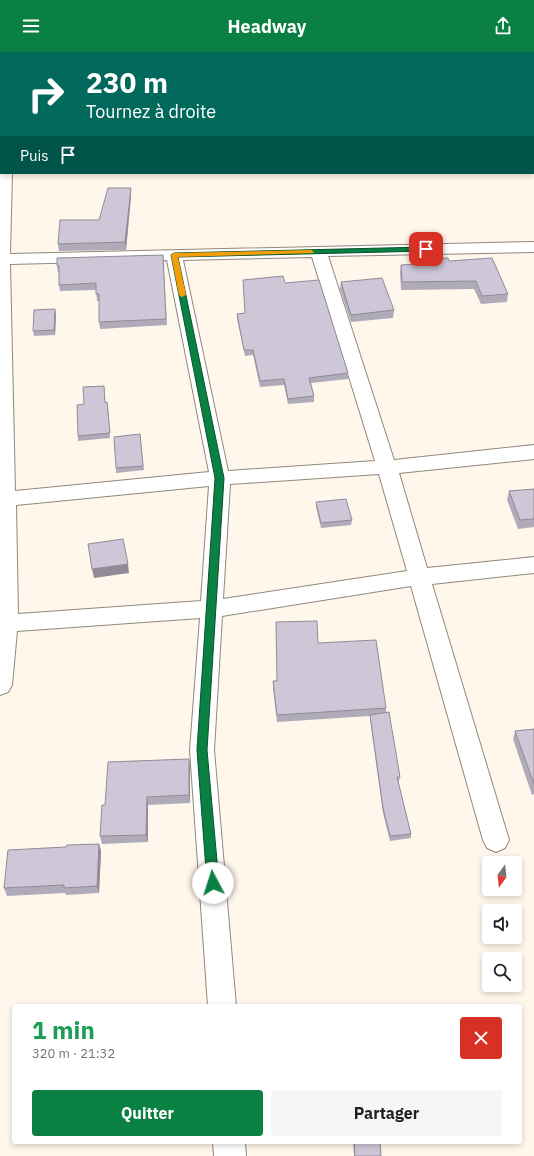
<!DOCTYPE html>
<html lang="fr">
<head>
<meta charset="utf-8">
<style>
	:root { --surface:#fff; --page:#f6f6f6; --text:#202124; --muted:#757577; --accent:#0b8043 }
	body { margin:0; font-family:"IBM Plex Sans",sans-serif; background:var(--page); color:var(--text); height:100vh; display:flex; flex-direction:column; font-size:15px; white-space:nowrap }
	* { box-sizing:border-box; margin:0 }
	p { font-size:13px; color:var(--muted) }
	.icon { flex:none; width:22px; height:22px; fill:none; stroke:currentColor; stroke-width:2; stroke-linecap:round; stroke-linejoin:round }
	.map { position:relative; flex:1; overflow:hidden }
	.drawer { position:absolute; left:12px; top:952px; width:510px; height:140px; display:flex; flex-direction:column; background:var(--surface); border-radius:4px; box-shadow:0 2px 6px #0003 }
	.drawer>* { flex:none }
	.top-card { position:absolute; left:0px; top:0px; width:534px; height:122px; box-shadow:0 2px 6px #0003; background:#00695c; color:#fff; overflow:hidden }
	.needle { width:26px; rotate:195deg }
	.tools { position:absolute; left:482px; top:804px; display:grid; gap:8px }
	.tools a { display:grid; place-items:center; width:40px; height:40px; border-radius:4px; background:var(--surface); box-shadow:0 2px 6px #0003; font-size:20px }
	.pin { position:absolute; display:grid; place-items:center; width:34px; height:34px; color:#fff; margin:-17px; border-radius:8px; box-shadow:0 2px 6px #0006 }
	.me { position:absolute; width:44px; margin:-22px; rotate:355deg; stroke-linejoin:round; filter:drop-shadow(0 0 3px #0008) }
	.turn { display:flex; align-items:center; gap:14px; height:84px; padding:0 20px; font-size:18px }
	.turn .icon { width:52px; height:52px; stroke-width:2.5 }
	.turn b { display:block; font-size:28px; line-height:34px }
	.then { display:flex; align-items:center; height:38px; padding:0 20px; background:#0003; gap:8px; font-size:15px }
	.round { display:grid; place-items:center; flex:none; width:42px; height:42px; border-radius:4px; background:var(--page) }
	.head { display:flex; align-items:center; justify-content:space-between; height:68px; padding:0 20px }
	h1 { font-size:24px; font-weight:700; line-height:30px; color:#1e9e55 }
	.cta { display:flex; gap:8px; margin-top:auto; padding:8px 20px }
	.cta a { flex:1; height:46px; border-radius:4px; background:var(--accent); color:#fff; font-size:16px; font-weight:700; line-height:46px; text-align:center }
	.cta a+a { background:var(--page); color:var(--text) }
	header { display:flex; justify-content:space-between; align-items:center; height:52px; padding:0 20px; background:var(--accent); color:#fff; font-size:18px; font-weight:700 }
	.map>svg:first-child { display:block }
	.lines { fill:none; stroke-linecap:round; stroke-linejoin:round }
	.stream { fill:#68cfdd; fill-rule:evenodd }
	.street-casing { stroke:#91887a; stroke-width:2 }
	.street { fill:#fff; fill-rule:evenodd }
	.wall { fill:#b0abb9 }
	.shaded-wall { fill:#908b96 }
	.building { fill:#cdc7d7; stroke:#908b96 }
	.route { fill:#0b8043; stroke:#07532c }
	.slow { fill:#f59e0b }
</style>
</head>
<body>
<header><svg class="icon" aria-label="menu" viewBox="0 0 24 24"><path d="M4 6h16M4 12h16M4 18h16"/></svg>Headway<svg class="icon" aria-label="share" viewBox="0 0 24 24"><path d="M12 15V3M7 8l5-5 5 5M5 13v7h14v-7"/></svg></header>
<div class="map">
<svg width="534" height="1104" viewBox="0 0 534 1104">
	<rect width="100%" height="100%" fill="#fff7eb"/>
	<g class="lines">
		<polygon class="stream" points="43,0 48,0 43,1"/>
		<defs>
			<g id="street">
				<rect x="188" y="0" width="15" height="1"/>
				<rect x="533" y="105" width="1" height="8"/>
				<path d="M0,118L1,121H12L10,202L534,190V200L328,204L394,408L534,393V407L399,421L427,516L534,505V521L432,532L509,788L505,796L496,800L487,796L483,788L411,534L222,564L214,698L236,954H208L190,698L200,566L17,579L12,633L8,640L0,643ZM312,205L375,409L228,419L183,208ZM167,208L209,420L15,439L10,212ZM379,422L407,519L223,547L230,432ZM209,434L201,549L18,562L16,453Z"/>
				<polygon points="213,1090 245,1090 246,1104 214,1104"/>
			</g>
		</defs>
		<use href="#street" class="street-casing"/>
		<use href="#street" class="street"/>
	</g>
	<g class="wall">
		<polygon points="94,0 169,0 172,1 96,1"/>
		<rect x="533" y="10" width="1" height="75"/>
		<polygon points="131,136 131,144 126,198 59,199 58,192 99,168"/>
		<polygon points="163,203 167,273 100,277 99,270 99,249 97,249 96,238 60,239 59,233 59,221 58,221 57,214"/>
		<polygon points="416,207 449,209 508,242 507,250 481,252 474,237 401,238 400,221 401,213 415,212"/>
		<polygon points="341,230 394,258 393,266 351,270 340,237"/>
		<polygon points="285,231 348,321 348,327 311,331 314,344 314,350 288,352 284,333 260,335 253,303 245,304 237,267 237,262 245,261"/>
		<polygon points="56,262 55,283 34,284 33,279"/>
		<polygon points="104,338 105,351 107,350 108,355 110,386 78,389 78,384 84,352"/>
		<polygon points="140,382 144,418 116,421 116,416"/>
		<polygon points="534,437 534,475 518,477 507,448 509,439"/>
		<polygon points="316,450 352,468 351,473 321,476 316,455"/>
		<polygon points="318,591 386,656 386,660 400,725 399,729 398,729 411,782 411,786 390,789 383,761 370,667 370,664 277,670 273,636 273,629 276,629"/>
		<polygon points="534,677 534,742 532,743 513,687 515,679"/>
		<polygon points="190,715 190,751 148,753 148,790 102,792 100,784 105,753"/>
		<polygon points="99,792 101,799 99,841 66,843 65,841 7,844 4,836 66,795"/>
		<polygon points="353,1090 380,1090 381,1104 354,1104"/>
	</g>
	<g class="shaded-wall">
		<polygon points="131,136 131,144 126,198 125,190"/>
		<polygon points="55,257 56,262 55,283 54,278"/>
		<polygon points="128,512 129,521 94,526 92,517"/>
		<polygon points="189,707 190,715 190,751 189,743"/>
		<polygon points="147,745 148,753 148,790 146,783"/>
		<polygon points="99,792 101,799 99,841 97,834"/>
	</g>
	<g class="building">
		<polygon points="107,0 169,0 172,1 110,1"/>
		<rect x="533" y="10" width="1" height="69"/>
		<polygon points="1,88 1,96 0,96 0,89"/>
		<polygon points="108,136 131,136 125,190 58,192 60,168 99,168"/>
		<polygon points="163,203 166,267 99,270 99,242 96,242 96,231 59,233 59,214 57,214 57,206"/>
		<polygon points="448,206 449,209 492,206 508,242 482,244 476,229 402,230 401,213 417,212 416,207"/>
		<polygon points="283,224 285,231 319,228 348,321 309,326 314,344 288,347 284,327 260,329 253,298 244,298 237,262 245,261 243,228"/>
		<polygon points="382,226 394,258 351,263 341,230"/>
		<polygon points="55,257 54,278 33,279 34,258"/>
		<polygon points="104,334 105,351 107,350 110,381 78,384 77,353 84,352 83,335"/>
		<polygon points="140,382 143,414 116,416 114,385"/>
		<polygon points="534,437 534,467 520,468 509,439"/>
		<polygon points="346,447 352,468 321,471 316,450"/>
		<polygon points="123,487 128,512 92,517 88,492"/>
		<polygon points="317,569 318,591 376,588 386,656 277,663 273,629 277,629 276,570"/>
		<polygon points="389,660 400,725 397,725 411,782 390,784 383,756 370,663"/>
		<polygon points="534,677 534,732 515,679"/>
		<polygon points="189,707 189,743 147,745 146,783 100,784 102,753 105,753 108,710"/>
		<polygon points="99,792 97,834 64,836 64,833 4,836 8,798 66,795 67,793"/>
		<polygon points="354,1090 380,1090 381,1104 355,1104"/>
	</g>
	<polygon class="route" points="426,195 429,197 428,199 178,205 224,426 207,698 219,831 217,834 213,836 209,834 207,831 197,698 215,426 171,203 174,201"/>
	<polygon class="slow" points="311,198 314,200 313,201 178,205 186,243 182,245 179,243 171,203 174,201"/>
</svg>
<div class="tools">
<a><svg class="needle" viewBox="-14 -14 28 28"><path d="M0-13l5 13h-10z" fill="#e53935"/><path d="M0 13l5-13h-10z" fill="#757577"/></svg></a>
<a><svg class="icon" aria-label="sound" viewBox="0 0 24 24"><path d="M4 9h4l5-4v14l-5-4H4zM17 9q2 3 0 6"/></svg></a>
<a><svg class="icon" aria-label="search" viewBox="0 0 24 24"><circle cx="10" cy="10" r="6"/><path d="M15 15l6 6"/></svg></a>
</div>
<div class="pin" style="left:426px;top:197px;background:#d93025"><svg class="icon" aria-label="arrive" viewBox="0 0 24 24"><path d="M6 21V4h12l-3 4 3 4H6"/></svg></div>
<svg class="me" style="left:213px;top:831px" viewBox="-20 -20 40 40"><circle r="19" fill="#fff"/><path d="M0-13L10 11 0 6-10 11z" fill="#0b8043"/></svg>
<div class="top-card">
<div class="turn"><svg class="icon" aria-label="right" viewBox="0 0 24 24"><path d="M7 20v-9h11M14 6l5 5-5 5"/></svg><div><b>230 m</b>Tournez à droite</div></div>
<div class="then">Puis<svg class="icon" aria-label="arrive" viewBox="0 0 24 24"><path d="M6 21V4h12l-3 4 3 4H6"/></svg></div>
</div>
<section class="drawer">
<div class="head"><div><h1>1 min</h1><p>320 m · 21:32</p></div><a class="round" style="background:#d93025;color:#fff"><svg class="icon" aria-label="close" viewBox="0 0 24 24"><path d="M6 6l12 12M18 6L6 18"/></svg></a></div>
<div class="cta"><a>Quitter</a><a>Partager</a></div>
</section>
</div>
</body>
</html>
